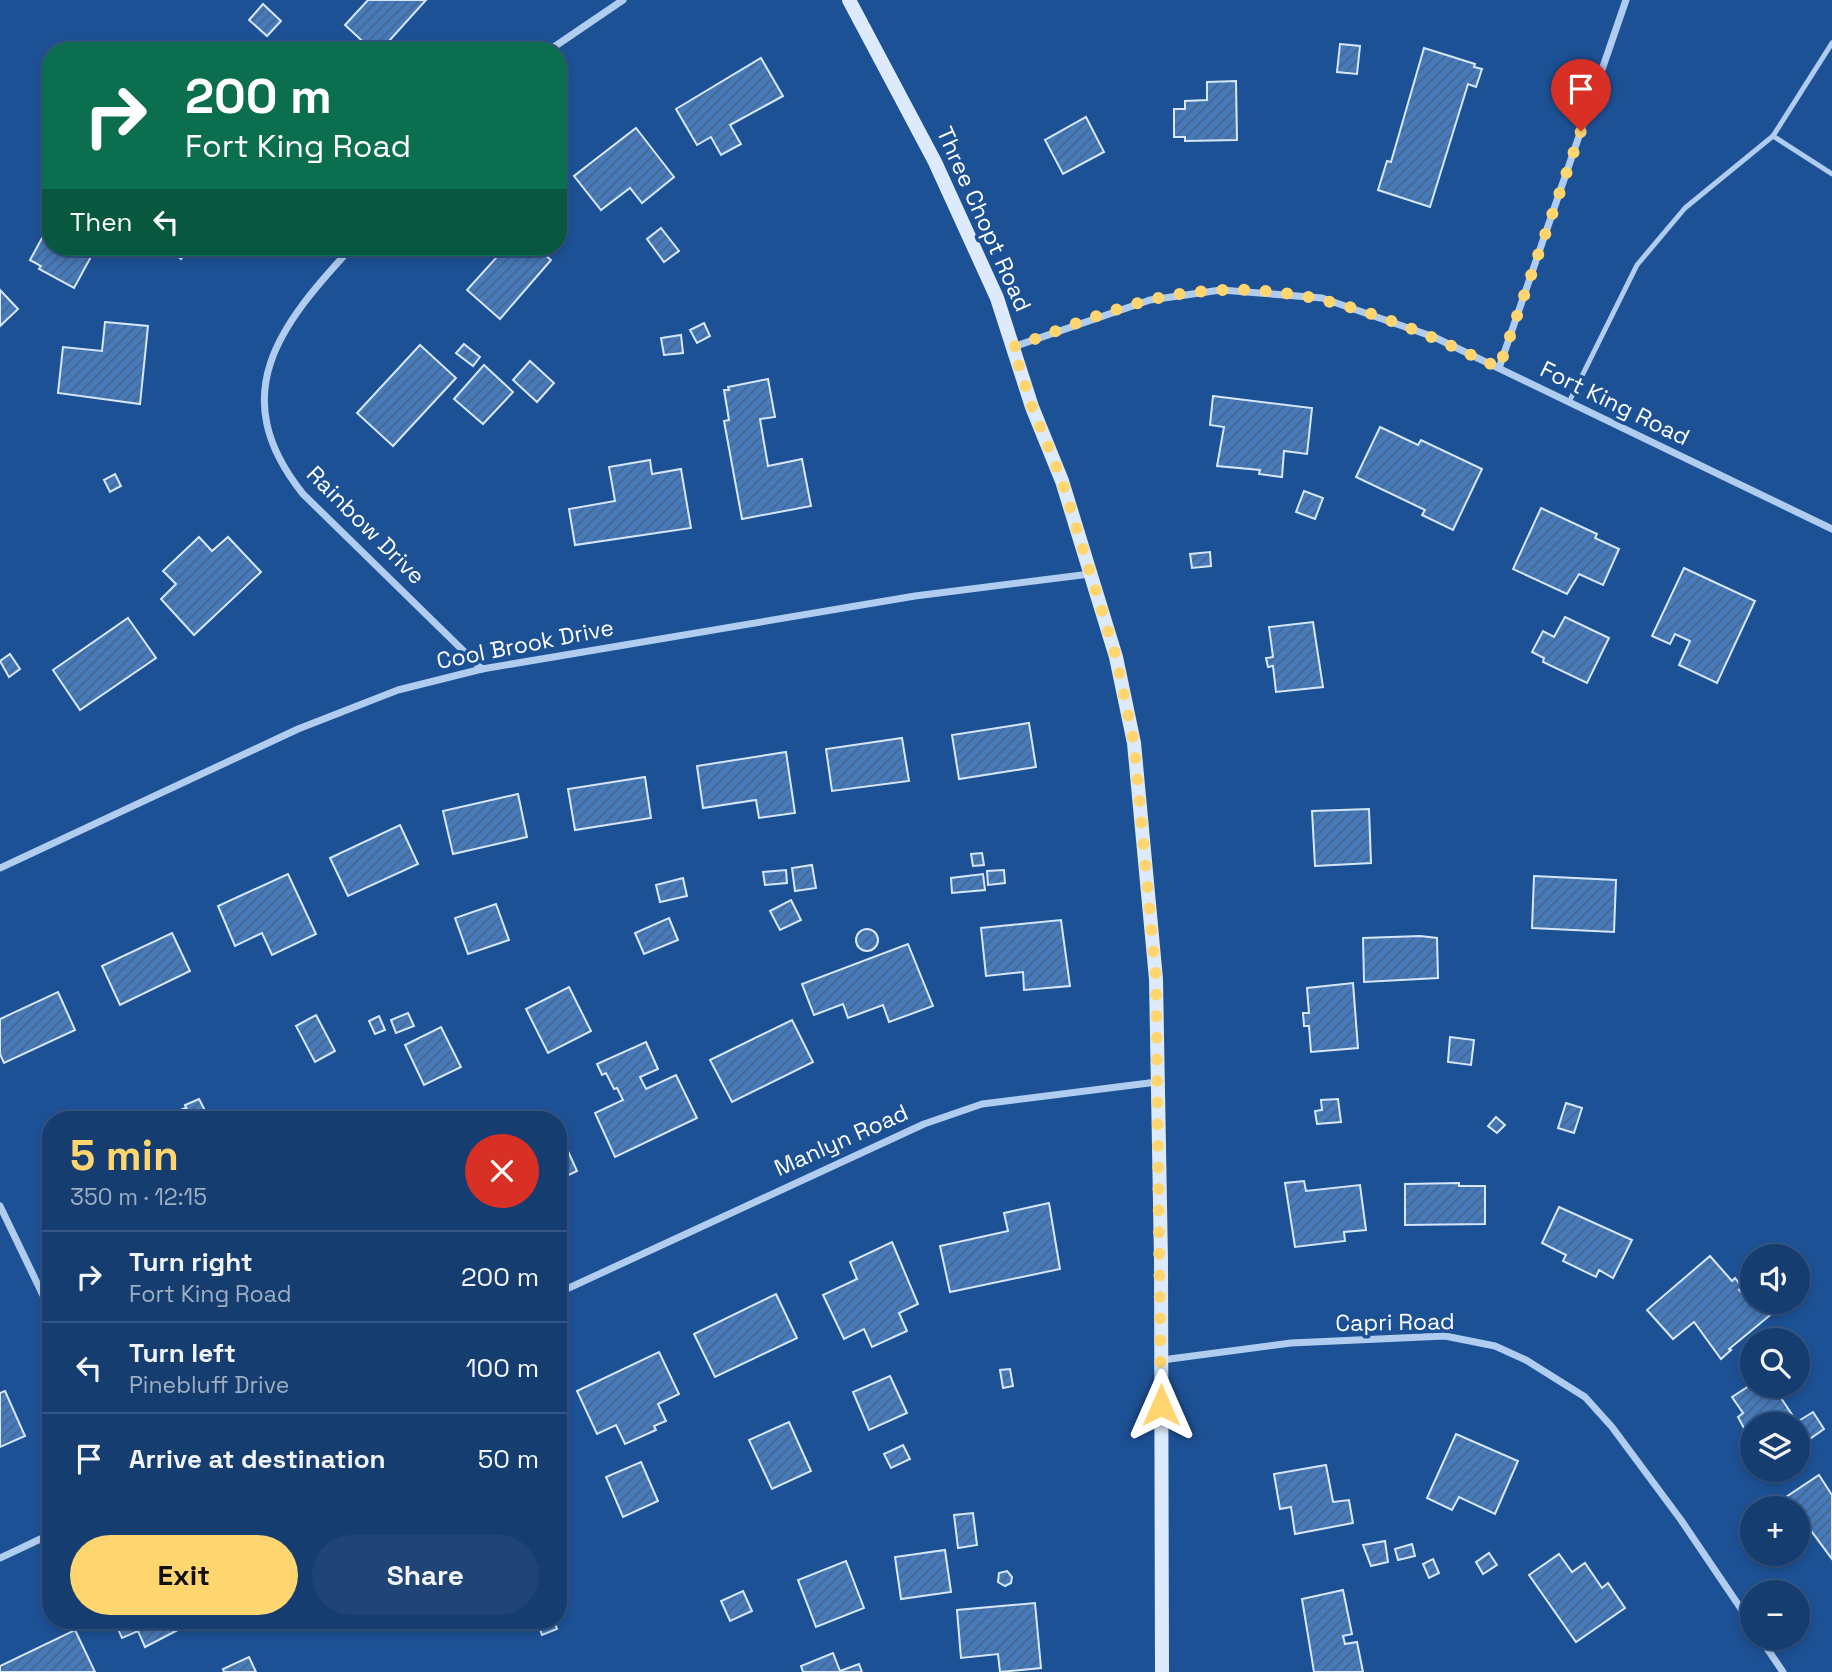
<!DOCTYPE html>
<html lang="en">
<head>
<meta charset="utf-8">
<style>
	:root { --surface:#163d70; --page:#1f4475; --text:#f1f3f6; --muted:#9eaec3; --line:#355683; --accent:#fed56f }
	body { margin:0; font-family:"Space Grotesk",sans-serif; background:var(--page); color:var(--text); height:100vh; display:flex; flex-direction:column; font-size:26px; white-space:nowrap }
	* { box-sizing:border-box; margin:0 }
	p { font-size:23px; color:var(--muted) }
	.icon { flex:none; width:38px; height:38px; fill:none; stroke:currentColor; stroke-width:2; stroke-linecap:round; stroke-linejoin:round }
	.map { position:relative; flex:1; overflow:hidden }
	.details { position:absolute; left:42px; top:1111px; width:525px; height:518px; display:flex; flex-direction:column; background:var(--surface); border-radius:28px; box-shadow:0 4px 10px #0003,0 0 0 2px var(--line) }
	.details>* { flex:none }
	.guide { position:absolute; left:42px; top:42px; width:525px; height:214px; border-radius:28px; box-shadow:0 4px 10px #0003,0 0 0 2px var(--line); background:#0b6e4f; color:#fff; overflow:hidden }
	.buttons { position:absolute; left:1740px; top:1244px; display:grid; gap:14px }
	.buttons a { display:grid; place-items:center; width:70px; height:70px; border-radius:50%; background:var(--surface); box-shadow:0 4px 10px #0003,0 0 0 2px var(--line); font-size:35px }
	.pin { position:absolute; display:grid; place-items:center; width:60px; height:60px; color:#fff; margin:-72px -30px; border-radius:50% 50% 50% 0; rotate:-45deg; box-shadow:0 0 7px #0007 }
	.pin .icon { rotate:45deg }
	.me { position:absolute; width:77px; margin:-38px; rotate:0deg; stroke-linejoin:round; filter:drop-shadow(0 0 5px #0008) }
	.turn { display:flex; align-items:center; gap:24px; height:147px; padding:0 28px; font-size:32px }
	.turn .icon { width:91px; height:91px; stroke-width:2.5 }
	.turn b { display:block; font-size:49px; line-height:60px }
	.then { display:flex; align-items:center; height:66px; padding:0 28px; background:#0003; gap:14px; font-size:26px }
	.round { display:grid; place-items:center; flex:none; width:74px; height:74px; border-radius:37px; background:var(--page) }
	.head { display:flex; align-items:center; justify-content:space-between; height:119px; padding:0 28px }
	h1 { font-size:42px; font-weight:600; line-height:52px; color:var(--accent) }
	.action { display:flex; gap:14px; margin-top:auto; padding:14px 28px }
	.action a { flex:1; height:80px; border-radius:42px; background:var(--accent); color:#111; font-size:28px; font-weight:600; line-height:80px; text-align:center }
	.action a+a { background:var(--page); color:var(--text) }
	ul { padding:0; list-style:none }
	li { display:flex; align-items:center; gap:21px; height:91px; padding:0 28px; border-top:2px solid var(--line) }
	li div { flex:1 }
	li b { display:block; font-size:26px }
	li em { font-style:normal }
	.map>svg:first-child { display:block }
	.building { fill:url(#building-hatch); stroke:#d6e7fa; stroke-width:2 }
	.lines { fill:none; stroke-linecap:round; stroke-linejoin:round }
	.service { stroke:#b0ccef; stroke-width:5 }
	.minor { stroke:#b0ccef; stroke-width:7 }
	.secondary { stroke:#ddeafb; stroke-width:14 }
	.route { stroke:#fed56f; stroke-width:12; stroke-dasharray:0 21.6 }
	.labels { text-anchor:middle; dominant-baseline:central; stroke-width:7; stroke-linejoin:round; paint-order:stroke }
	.street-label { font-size:23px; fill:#fff; stroke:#1d5195 }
</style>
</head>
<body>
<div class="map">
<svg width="1832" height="1672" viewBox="0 0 1832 1672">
	<defs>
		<pattern id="building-hatch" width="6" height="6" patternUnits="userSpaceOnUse" patternTransform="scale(1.75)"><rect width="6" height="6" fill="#467abb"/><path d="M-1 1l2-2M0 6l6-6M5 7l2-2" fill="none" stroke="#496589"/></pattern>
	</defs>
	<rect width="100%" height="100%" fill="#1d5195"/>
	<g class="building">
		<polygon points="368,0 426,0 380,51 373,51 345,25"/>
		<polygon points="263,4 281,21 267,36 249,20"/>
		<polygon points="1340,44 1360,46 1357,74 1337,72"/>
		<polygon points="1424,48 1475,64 1474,67 1482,69 1476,87 1468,84 1430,207 1378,190 1387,161 1391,162"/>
		<polygon points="761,58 783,96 730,125 741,144 721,155 711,137 697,145 676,109"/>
		<polygon points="1236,81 1237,140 1185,141 1185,137 1174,137 1174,109 1185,109 1185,101 1207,100 1207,82"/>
		<polygon points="1086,117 1104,152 1063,174 1045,140"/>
		<polygon points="636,128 674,177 642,203 630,188 601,210 574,176"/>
		<polygon points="661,228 679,251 664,262 647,239"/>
		<polygon points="42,238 51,243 51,247 76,247 92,255 74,288 39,269 41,266 30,260"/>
		<polygon points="167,247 192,247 181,259"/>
		<polygon points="506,247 536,247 551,260 500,319 467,290"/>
		<polygon points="0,290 18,309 0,326"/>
		<polygon points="105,322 148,326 140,404 58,393 63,347 102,351"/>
		<polygon points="704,323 710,336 697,343 690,330"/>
		<polygon points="681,335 683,353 664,355 661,338"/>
		<polygon points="464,344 480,357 473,366 456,353"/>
		<polygon points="420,345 456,378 393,446 357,413"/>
		<polygon points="530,361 554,383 537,402 513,380"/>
		<polygon points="484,365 513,392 483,424 454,399"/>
		<polygon points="768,379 775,417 760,419 768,466 802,459 811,506 742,519 724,421 729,420 724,390 729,390 728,387"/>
		<polygon points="1213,396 1312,408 1307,454 1284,451 1282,477 1259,474 1260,470 1217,466 1224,427 1210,425"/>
		<polygon points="1380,427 1418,445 1421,440 1482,469 1453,530 1422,515 1425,510 1356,477"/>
		<polygon points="650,460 652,474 681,469 691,528 575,545 569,509 615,501 609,467"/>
		<polygon points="115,474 121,486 110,492 104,480"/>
		<polygon points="1304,491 1323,498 1315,519 1296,512"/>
		<polygon points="1541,508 1597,534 1595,538 1619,549 1603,585 1579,574 1567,594 1513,569"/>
		<polygon points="199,537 212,551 228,537 261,572 194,635 161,599 176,584 163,571"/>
		<polygon points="1210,552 1211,566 1192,568 1190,554"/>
		<polygon points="1684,568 1755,601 1717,683 1679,665 1690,641 1675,634 1670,644 1652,636"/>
		<polygon points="1565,617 1609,638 1587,683 1543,662 1544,658 1532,652 1543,631 1554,637"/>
		<polygon points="128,618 156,658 80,710 53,670"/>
		<polygon points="1313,622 1323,687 1276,692 1273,666 1268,667 1266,658 1273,657 1269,627"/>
		<polygon points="10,654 20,669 9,677 0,661"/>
		<polygon points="1029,723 1036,767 959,779 952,735"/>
		<polygon points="902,738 909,781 832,791 826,749"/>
		<polygon points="786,752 795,813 759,818 756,800 703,808 697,766"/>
		<polygon points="645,777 651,818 575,830 568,789"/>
		<polygon points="518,794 527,837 453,854 443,811"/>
		<polygon points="1369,809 1371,863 1315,866 1312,811"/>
		<polygon points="400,825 418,864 348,896 330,858"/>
		<polygon points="982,853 984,865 973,866 971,854"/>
		<polygon points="812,865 816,888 795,891 792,868"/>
		<polygon points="786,870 787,883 765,885 763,872"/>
		<polygon points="1004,870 1005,883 988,885 987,871"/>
		<polygon points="288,874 316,934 272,955 262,933 235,946 218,906"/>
		<polygon points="983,874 985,890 952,893 951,878"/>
		<polygon points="1534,876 1616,880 1614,932 1532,928"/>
		<polygon points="683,878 687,896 660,902 656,885"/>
		<polygon points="791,900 801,920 780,930 770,911"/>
		<polygon points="496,904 509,940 468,954 455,918"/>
		<polygon points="669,918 678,940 644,954 635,933"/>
		<polygon points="1061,920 1070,986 1024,990 1023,972 986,976 981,928"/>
		<circle cx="867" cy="940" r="11"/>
		<polygon points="172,933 190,971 120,1005 102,966"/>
		<polygon points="1420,936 1437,938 1438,978 1364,982 1363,938"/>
		<polygon points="908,944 933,1006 889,1022 883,1005 848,1018 843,1004 814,1015 802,984"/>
		<polygon points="1353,983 1358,1048 1311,1052 1309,1026 1304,1026 1303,1013 1309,1013 1307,988"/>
		<polygon points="569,987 591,1031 548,1053 526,1009"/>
		<polygon points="58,992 75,1030 4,1063 0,1054 0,1019"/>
		<polygon points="408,1013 414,1026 396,1033 391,1020"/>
		<polygon points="316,1015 335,1051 315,1062 296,1026"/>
		<polygon points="379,1016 385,1030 375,1034 369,1021"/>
		<polygon points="792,1020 813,1062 732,1102 710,1060"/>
		<polygon points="441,1027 461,1067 424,1085 405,1045"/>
		<polygon points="1450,1037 1474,1040 1471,1065 1448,1062"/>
		<polygon points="646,1042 658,1069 640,1077 646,1089 676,1075 697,1118 615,1157 595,1113 623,1100 617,1088 614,1089 606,1073 602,1075 597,1064"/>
		<polygon points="199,1099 208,1116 192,1120 185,1105"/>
		<polygon points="1338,1099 1341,1122 1317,1124 1315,1111 1322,1110 1321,1100"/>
		<polygon points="1566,1103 1582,1108 1574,1133 1558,1128"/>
		<polygon points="185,1108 190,1120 170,1120 168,1115"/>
		<polygon points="1496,1117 1505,1125 1497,1133 1488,1126"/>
		<polygon points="558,1129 577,1171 558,1180"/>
		<polygon points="1304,1181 1306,1191 1360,1185 1366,1230 1344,1232 1345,1241 1295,1247 1285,1183"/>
		<polygon points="1459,1183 1459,1186 1485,1186 1485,1224 1405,1225 1405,1184"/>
		<polygon points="1049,1203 1060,1269 950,1292 940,1246 1008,1231 1004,1213"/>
		<polygon points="1559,1207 1632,1240 1613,1278 1599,1270 1596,1277 1563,1261 1566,1255 1542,1243"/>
		<polygon points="892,1242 918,1304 899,1313 907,1331 872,1347 864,1329 844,1339 823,1295 857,1279 850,1262"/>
		<polygon points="1710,1256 1732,1281 1735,1278 1742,1287 1739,1290 1744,1295 1752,1289 1752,1302 1775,1302 1780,1307 1729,1349 1731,1350 1721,1359 1694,1322 1673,1339 1647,1310"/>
		<polygon points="776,1294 797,1338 715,1377 694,1334"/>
		<polygon points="659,1352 679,1394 658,1404 666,1421 654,1426 656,1430 625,1444 616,1425 597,1434 577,1391"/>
		<polygon points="1010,1369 1013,1386 1003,1388 1000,1370"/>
		<polygon points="890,1376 907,1413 869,1430 853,1392"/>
		<polygon points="1752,1384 1773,1386 1797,1422 1813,1412 1824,1429 1797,1448 1797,1424 1752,1424 1752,1443 1738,1417 1743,1413 1732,1397"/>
		<polygon points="5,1391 25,1436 0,1447 0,1393"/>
		<polygon points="789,1422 811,1471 772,1489 749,1440"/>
		<polygon points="1456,1434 1518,1461 1495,1514 1459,1497 1452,1510 1427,1498"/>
		<polygon points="903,1445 910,1459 891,1468 884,1454"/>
		<polygon points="641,1462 658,1501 623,1517 606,1477"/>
		<polygon points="1326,1465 1333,1502 1349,1500 1353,1523 1295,1534 1291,1507 1280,1509 1274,1474"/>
		<polygon points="1819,1475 1832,1495 1832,1559 1786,1497"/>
		<polygon points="973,1513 977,1545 958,1548 954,1515"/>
		<polygon points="1385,1541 1388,1562 1371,1566 1363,1545"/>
		<polygon points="1412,1544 1415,1556 1398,1560 1395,1549"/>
		<polygon points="945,1550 951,1592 901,1599 895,1557"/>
		<polygon points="1489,1553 1497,1565 1483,1574 1476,1562"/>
		<polygon points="1559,1554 1572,1572 1585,1563 1602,1588 1608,1583 1625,1608 1576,1642 1529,1575"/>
		<polygon points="1433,1559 1439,1573 1429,1578 1423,1564"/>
		<polygon points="846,1561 864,1608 816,1627 798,1580"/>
		<polygon points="1007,1571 1012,1577 1011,1583 1005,1586 998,1582 999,1573"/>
		<polygon points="1343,1590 1352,1634 1343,1636 1345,1644 1357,1642 1363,1672 1314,1672 1302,1599"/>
		<polygon points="743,1591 752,1611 730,1621 721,1601"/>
		<polygon points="1035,1603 1041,1668 1000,1672 998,1654 961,1658 957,1610"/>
		<polygon points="114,1620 197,1620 145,1647 138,1631 122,1638"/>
		<polygon points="537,1620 554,1620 557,1629 542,1635"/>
		<polygon points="75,1630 95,1672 0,1672 0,1666"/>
		<polygon points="833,1653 840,1671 859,1664 862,1672 803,1672 801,1666"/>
		<polygon points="249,1657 256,1672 224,1672 223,1669"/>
	</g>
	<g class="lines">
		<g class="service">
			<polyline points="1773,136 1832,174"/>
			<polyline points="1569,402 1637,265 1685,208 1773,136 1832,43"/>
		</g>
		<g class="minor">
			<polyline points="548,51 623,0"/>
			<path d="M352,247C279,326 224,395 303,494L482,669"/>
			<polyline points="1013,347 1150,300 1221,290 1322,298 1434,337 1832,529"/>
			<polyline points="1499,368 1626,0"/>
			<polyline points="0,868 298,729 398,690 482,669 915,596 1090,574"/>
			<polyline points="0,1206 51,1312"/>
			<polyline points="558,1293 924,1124 982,1104 1157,1082"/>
			<polyline points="1162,1360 1291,1343 1445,1336 1495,1346 1526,1360 1585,1397 1612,1427 1681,1520 1752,1625"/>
			<polyline points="0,1558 51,1534"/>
			<polyline points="1760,1638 1783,1672"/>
		</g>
		<polyline class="secondary" points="849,0 935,162 997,298 1032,407 1062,481 1116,657 1134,743 1156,979 1161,1259 1162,1672"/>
	</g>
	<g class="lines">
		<path class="route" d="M1161,1405L1156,979L1134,743L1116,657L1062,481L1032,407L1013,347C1058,331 1104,311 1150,300C1279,269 1384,313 1499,368L1581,131"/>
	</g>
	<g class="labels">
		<g class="street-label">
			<text transform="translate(984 219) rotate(66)">Three Chopt Road</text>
			<text transform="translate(1615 403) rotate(26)">Fort King Road</text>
			<text transform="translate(366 525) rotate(45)">Rainbow Drive</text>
			<text transform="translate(525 644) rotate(-11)">Cool Brook Drive</text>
			<text transform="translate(841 1140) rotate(-24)">Manlyn Road</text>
			<text transform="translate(1395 1322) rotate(-1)">Capri Road</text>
		</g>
	</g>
</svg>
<div class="buttons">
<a><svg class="icon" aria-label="sound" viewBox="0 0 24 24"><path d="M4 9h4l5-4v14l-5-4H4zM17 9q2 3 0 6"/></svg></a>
<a><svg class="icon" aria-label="search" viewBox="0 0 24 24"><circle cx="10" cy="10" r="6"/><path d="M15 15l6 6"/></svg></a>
<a><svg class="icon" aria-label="layers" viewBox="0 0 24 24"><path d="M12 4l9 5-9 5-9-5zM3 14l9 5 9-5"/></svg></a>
<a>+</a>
<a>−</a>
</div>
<div class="pin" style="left:1581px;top:131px;background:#d93025"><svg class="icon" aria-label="arrive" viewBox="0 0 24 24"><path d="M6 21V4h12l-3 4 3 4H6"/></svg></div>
<svg class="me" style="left:1161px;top:1405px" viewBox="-20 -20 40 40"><path d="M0-17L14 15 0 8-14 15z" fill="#fed56f" stroke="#fff" stroke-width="4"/></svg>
<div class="guide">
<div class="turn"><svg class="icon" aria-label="right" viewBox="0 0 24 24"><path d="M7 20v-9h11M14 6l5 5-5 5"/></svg><div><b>200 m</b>Fort King Road</div></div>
<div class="then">Then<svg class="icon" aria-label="left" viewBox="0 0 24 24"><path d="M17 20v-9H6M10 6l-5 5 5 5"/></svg></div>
</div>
<section class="details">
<div class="head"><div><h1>5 min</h1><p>350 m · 12:15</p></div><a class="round" style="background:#d93025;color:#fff"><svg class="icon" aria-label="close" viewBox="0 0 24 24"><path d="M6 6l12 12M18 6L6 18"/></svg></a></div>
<ul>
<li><svg class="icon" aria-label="right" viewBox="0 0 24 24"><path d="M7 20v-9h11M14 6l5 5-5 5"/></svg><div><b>Turn right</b><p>Fort King Road</p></div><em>200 m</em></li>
<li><svg class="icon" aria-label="left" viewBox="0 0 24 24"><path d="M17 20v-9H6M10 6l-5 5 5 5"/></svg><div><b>Turn left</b><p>Pinebluff Drive</p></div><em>100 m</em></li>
<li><svg class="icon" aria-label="arrive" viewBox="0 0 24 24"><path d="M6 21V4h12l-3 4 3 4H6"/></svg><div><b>Arrive at destination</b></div><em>50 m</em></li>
</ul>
<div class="action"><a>Exit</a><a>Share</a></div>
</section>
</div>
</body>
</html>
